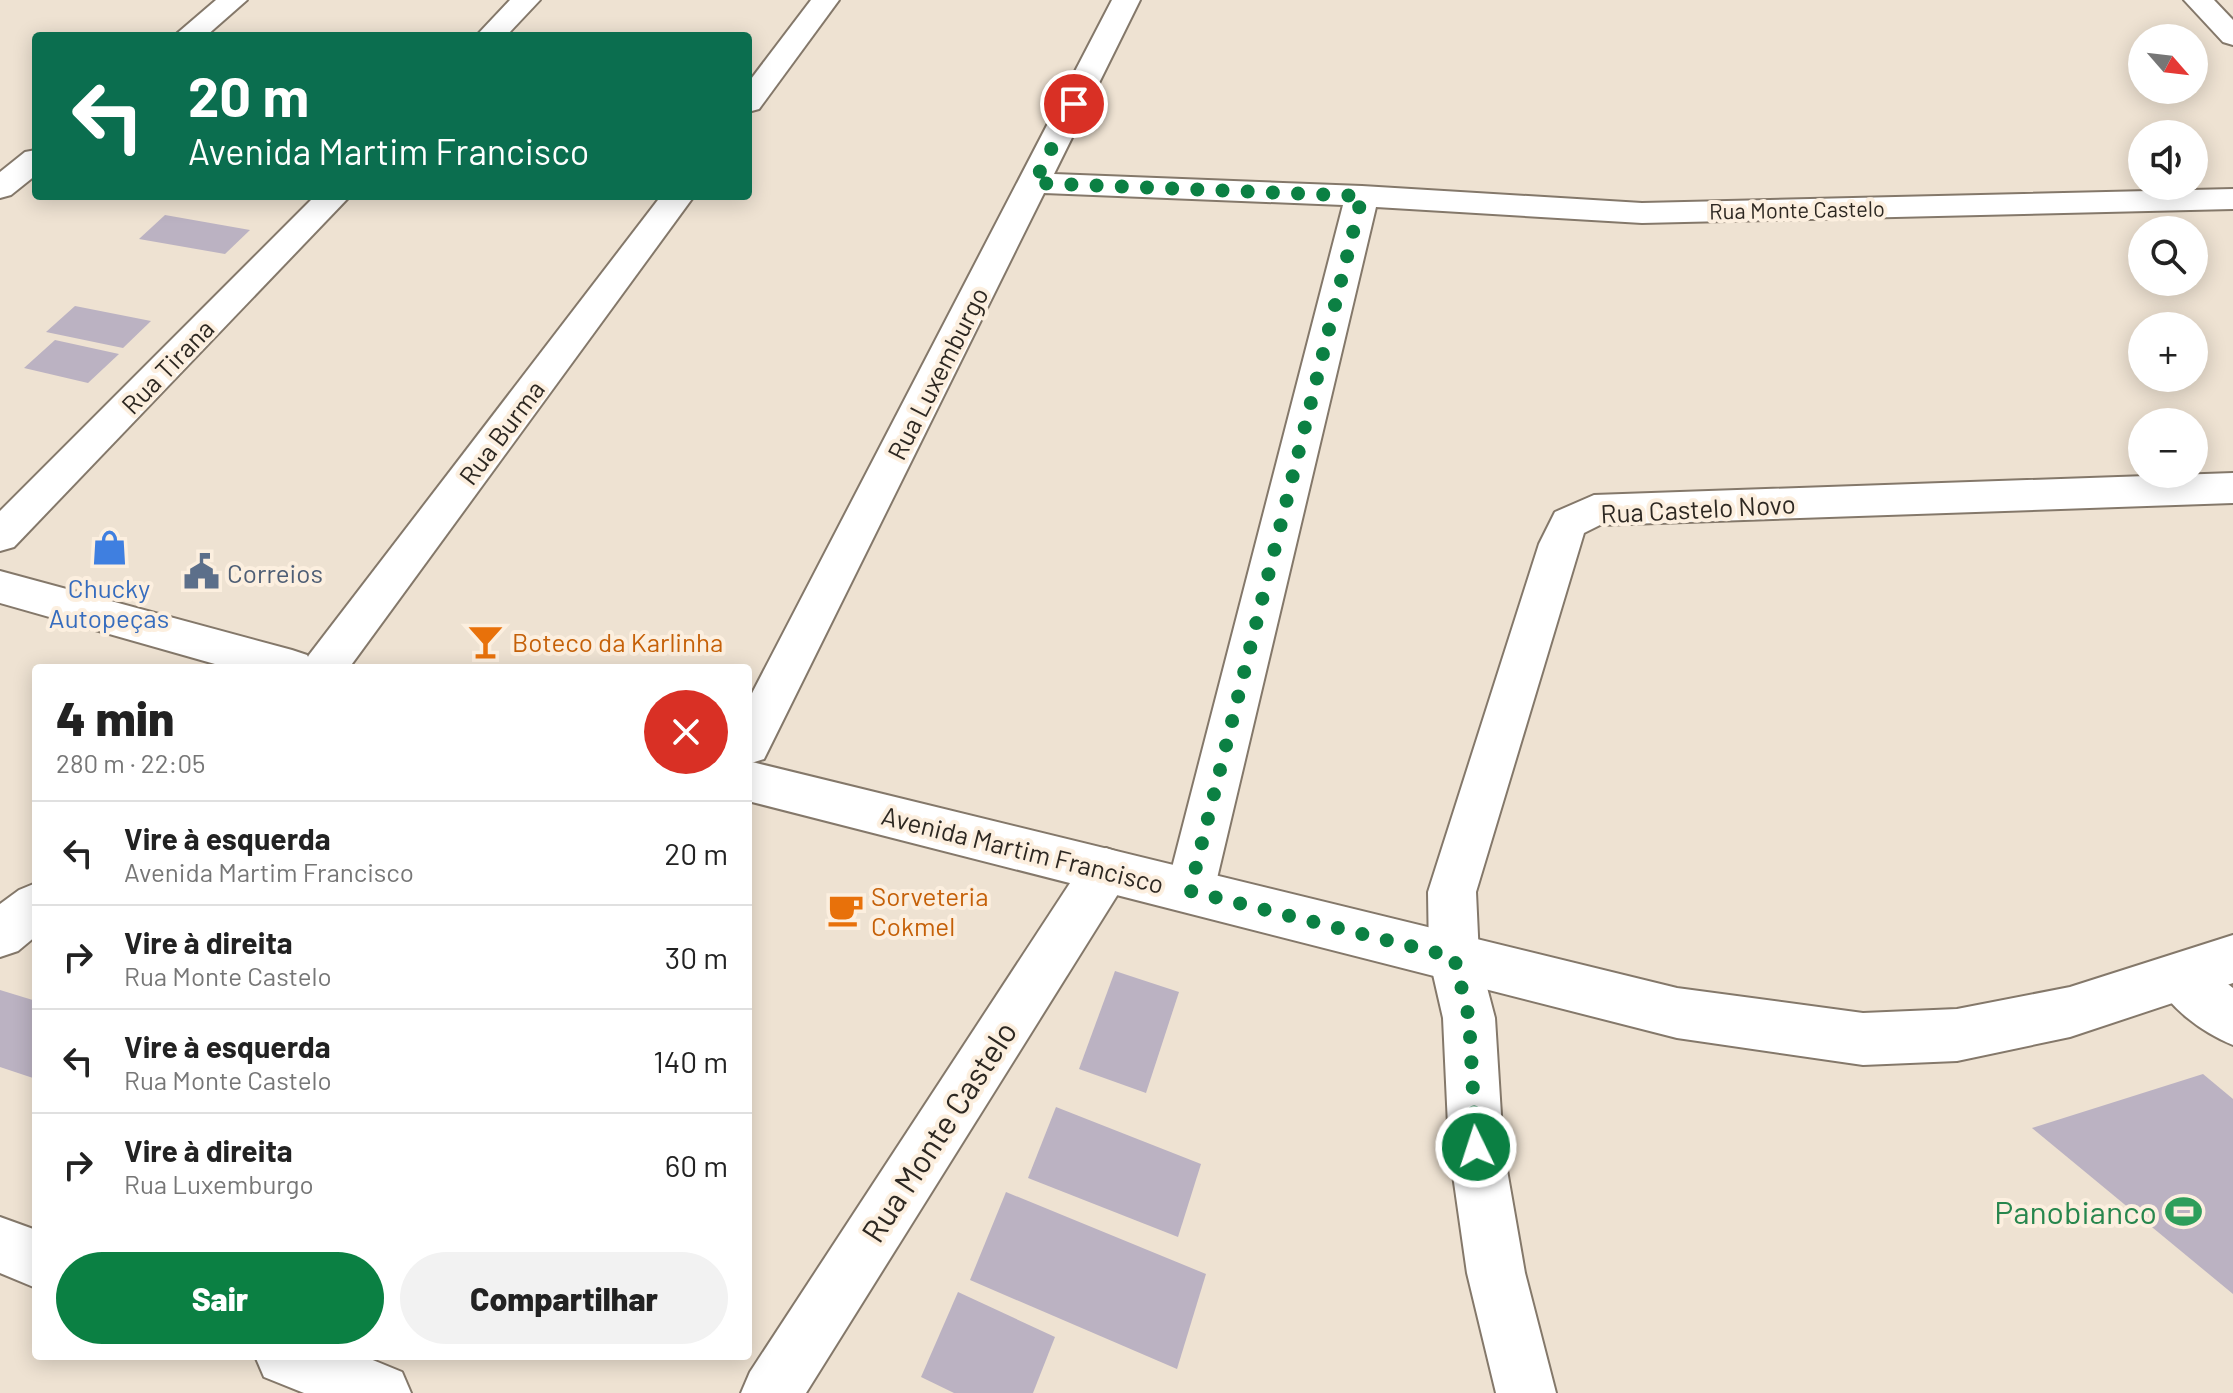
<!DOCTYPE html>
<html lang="pt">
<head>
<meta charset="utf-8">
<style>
	:root { --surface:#fff; --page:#f2f2f2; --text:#222; --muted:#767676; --line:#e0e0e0; --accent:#0b8043 }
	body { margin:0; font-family:Barlow,sans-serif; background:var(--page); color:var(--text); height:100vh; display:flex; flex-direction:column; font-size:30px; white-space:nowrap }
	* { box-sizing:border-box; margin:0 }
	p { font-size:26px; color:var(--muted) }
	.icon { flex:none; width:44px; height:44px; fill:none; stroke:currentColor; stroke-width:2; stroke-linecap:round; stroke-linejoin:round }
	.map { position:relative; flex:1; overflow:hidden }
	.sheet { position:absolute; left:32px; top:664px; width:720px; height:696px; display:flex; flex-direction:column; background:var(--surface); border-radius:8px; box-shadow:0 4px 20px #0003 }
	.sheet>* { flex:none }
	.guide { position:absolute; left:32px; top:32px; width:720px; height:168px; border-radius:8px; box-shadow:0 4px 20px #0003; background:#0b6e4f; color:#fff; overflow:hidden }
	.needle { width:52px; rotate:118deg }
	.buttons { position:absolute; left:2128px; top:24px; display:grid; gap:16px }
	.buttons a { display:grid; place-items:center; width:80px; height:80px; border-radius:50%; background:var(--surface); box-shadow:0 4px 20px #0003; font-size:40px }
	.pin { position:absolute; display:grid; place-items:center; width:68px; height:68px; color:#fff; margin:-34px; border:4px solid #fff; border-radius:50%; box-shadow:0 2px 8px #0007 }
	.me { position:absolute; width:88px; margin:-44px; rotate:356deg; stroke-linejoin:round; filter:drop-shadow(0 0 6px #0008) }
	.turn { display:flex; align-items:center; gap:28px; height:168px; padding:0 24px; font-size:36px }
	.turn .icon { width:104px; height:104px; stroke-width:2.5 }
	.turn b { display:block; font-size:56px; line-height:68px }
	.round { display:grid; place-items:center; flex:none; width:84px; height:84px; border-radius:42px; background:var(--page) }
	.overview { display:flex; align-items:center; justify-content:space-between; height:136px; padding:0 24px }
	h1 { font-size:48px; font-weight:800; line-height:60px }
	.cta { display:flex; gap:16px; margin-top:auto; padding:16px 24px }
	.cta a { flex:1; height:92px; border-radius:48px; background:var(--accent); color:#fff; font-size:32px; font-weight:800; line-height:92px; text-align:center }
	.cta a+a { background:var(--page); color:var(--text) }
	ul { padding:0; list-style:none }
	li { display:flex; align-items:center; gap:24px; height:104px; padding:0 24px; border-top:2px solid var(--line) }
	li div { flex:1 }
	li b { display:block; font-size:30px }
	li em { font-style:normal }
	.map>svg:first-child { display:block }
	.building { fill:#bbb2c2 }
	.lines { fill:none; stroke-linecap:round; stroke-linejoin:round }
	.minor-casing { stroke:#84786a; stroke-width:4 }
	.major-casing { stroke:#84786a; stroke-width:4 }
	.minor { fill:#fff; fill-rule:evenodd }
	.major { fill:#fff; fill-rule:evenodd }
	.route { stroke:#0b8043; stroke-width:14; stroke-dasharray:0 25.2 }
	.labels { text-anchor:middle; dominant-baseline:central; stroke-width:8; stroke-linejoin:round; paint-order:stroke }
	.far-street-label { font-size:22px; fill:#2d2822; stroke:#fcefdf }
	.street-label { font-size:26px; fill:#2d2822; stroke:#fcefdf }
	.service-label { font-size:26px; fill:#4e5e75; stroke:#fcefdf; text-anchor:start }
	.shop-label { font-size:26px; fill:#366cbe; stroke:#fcefdf }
	.food-label { font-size:26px; fill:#c56008; stroke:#fcefdf; text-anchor:start }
	.near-street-label { font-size:32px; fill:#2d2822; stroke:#fcefdf }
	.near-leisure-label { font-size:32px; fill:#27864d; stroke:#fcefdf; text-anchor:end }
</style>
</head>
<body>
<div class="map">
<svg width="2233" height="1393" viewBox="0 0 2233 1393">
	<rect width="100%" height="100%" fill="#eee2d2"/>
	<g class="building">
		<polygon points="165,215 250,230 225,254 139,239"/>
		<polygon points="75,306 151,321 123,348 46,332"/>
		<polygon points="55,340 119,354 88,383 24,368"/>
		<polygon points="1115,971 1179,992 1146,1093 1079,1069"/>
		<polygon points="0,990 36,1001 36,1079 0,1067"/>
		<polygon points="2203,1074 2233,1099 2233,1294 2032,1128"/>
		<polygon points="1056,1107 1201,1164 1178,1237 1028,1178"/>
		<polygon points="1006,1192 1206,1274 1177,1369 970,1280"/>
		<polygon points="958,1292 1055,1337 1033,1393 954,1393 921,1377"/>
	</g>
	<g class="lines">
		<defs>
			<g id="minor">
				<polygon points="216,0 247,0 206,36 174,36"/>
				<polygon points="510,0 540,0 506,36 476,36"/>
				<polygon points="811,0 839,0 759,109 748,112 748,83"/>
				<polygon points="1112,0 1140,0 1054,174 1362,186 1642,203 2233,189 2233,209 1642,223 1376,207 1214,891 1207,907 1190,913 1173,907 1166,891 1343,205 1044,193 764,759 748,764 748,701"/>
				<polygon points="2184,0 2214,0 2233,20 2233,45 2223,42"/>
				<polygon points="36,150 36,175 11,195 0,198 0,172 25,152"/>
				<polygon points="315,196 350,196 14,547 0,551 0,511"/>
				<polygon points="661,196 694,196 349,668 302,668 309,655"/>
				<polygon points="2233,473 2233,503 1600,525 1584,533 1476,892 1479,957 1495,1018 1503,1147 1525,1273 1556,1393 1496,1393 1467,1273 1449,1147 1443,1018 1429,957 1428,892 1539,544 1555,512 1594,495"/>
				<polygon points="1106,848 1123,854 1130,870 1123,886 806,1393 741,1393 750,1372 1089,854"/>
				<polygon points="36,883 36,936 18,951 0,957 0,904 19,890"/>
				<path d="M2179,953L2197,960L2233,988V1045C2203,1033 2167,1007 2154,977L2161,960Z"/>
				<polygon points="0,1217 36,1230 36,1288 0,1273"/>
				<polygon points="255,1356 363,1356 402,1372 411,1393 304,1393 264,1377"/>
			</g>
			<g id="major">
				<polygon points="0,571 292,650 307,655 314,668 229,668 0,603"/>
				<polygon points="748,761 1677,988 1863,1013 1957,1009 2070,987 2233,935 2233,983 2070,1037 1957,1061 1863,1065 1677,1038 748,801"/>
			</g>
		</defs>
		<use href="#minor" class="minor-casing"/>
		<use href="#major" class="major-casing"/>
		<use href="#minor" class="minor"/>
		<use href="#major" class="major"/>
	</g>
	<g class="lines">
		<polyline class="route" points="1074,104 1034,183 1362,196 1190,891 1454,957 1469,1018 1476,1147"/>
	</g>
	<defs>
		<symbol id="shop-bare" viewBox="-9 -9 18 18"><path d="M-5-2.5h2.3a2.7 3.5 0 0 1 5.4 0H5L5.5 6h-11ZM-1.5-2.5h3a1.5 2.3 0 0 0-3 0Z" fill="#3f7fe0" stroke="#fcefdf" stroke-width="2.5" paint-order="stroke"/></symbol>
		<symbol id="civic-bare" viewBox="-9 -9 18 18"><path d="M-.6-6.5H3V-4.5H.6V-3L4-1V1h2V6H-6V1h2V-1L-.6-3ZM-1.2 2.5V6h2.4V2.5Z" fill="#5c6f8a" stroke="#fcefdf" stroke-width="2.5" paint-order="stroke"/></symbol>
		<symbol id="bar-bare" viewBox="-9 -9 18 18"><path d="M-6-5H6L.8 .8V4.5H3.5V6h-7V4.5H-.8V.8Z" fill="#e8710a" stroke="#fcefdf" stroke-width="2.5" paint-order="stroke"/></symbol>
		<symbol id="cafe-bare" viewBox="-9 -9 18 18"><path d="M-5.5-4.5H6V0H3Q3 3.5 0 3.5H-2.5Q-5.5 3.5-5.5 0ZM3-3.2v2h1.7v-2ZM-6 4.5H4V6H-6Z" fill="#e8710a" stroke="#fcefdf" stroke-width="2.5" paint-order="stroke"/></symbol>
		<symbol id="stadium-bare" viewBox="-9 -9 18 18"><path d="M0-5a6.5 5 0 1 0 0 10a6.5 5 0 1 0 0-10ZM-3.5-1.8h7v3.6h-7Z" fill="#2e9e5b" stroke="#fcefdf" stroke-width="2.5" paint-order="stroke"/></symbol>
	</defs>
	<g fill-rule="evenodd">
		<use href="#shop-bare" x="84" y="522" width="51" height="51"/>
		<use href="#civic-bare" x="176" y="546" width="51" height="51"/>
		<use href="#bar-bare" x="460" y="616" width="51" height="51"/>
		<use href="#cafe-bare" x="820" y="884" width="51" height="51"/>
		<use href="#stadium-bare" x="2158" y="1186" width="51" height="51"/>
	</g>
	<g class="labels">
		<g class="far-street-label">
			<text transform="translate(1797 209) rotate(-1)">Rua Monte Castelo</text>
		</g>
		<g class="street-label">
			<text transform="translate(167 366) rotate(-46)">Rua Tirana</text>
			<text transform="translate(937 373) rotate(-63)">Rua Luxemburgo</text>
			<text transform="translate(501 432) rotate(-53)">Rua Burma</text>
			<text transform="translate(1698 508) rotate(-3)">Rua Castelo Novo</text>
			<text transform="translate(1023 849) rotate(14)">Avenida Martim Francisco</text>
		</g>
		<g class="service-label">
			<text x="227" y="572">Correios</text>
		</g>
		<g class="shop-label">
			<text x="109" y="587">Chucky<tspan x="109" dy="30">Autopeças</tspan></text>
		</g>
		<g class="food-label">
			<text x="512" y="641">Boteco da Karlinha</text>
			<text x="871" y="895">Sorveteria<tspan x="871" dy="30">Cokmel</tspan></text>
		</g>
		<g class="near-street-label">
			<text transform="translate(938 1131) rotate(-57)">Rua Monte Castelo</text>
		</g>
		<g class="near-leisure-label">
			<text x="2157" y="1211">Panobianco</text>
		</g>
	</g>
</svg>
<div class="buttons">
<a><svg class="needle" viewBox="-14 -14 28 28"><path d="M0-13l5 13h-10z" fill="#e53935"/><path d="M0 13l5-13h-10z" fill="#767676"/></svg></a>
<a><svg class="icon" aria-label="sound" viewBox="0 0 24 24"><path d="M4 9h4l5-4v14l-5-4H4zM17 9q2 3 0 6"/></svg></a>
<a><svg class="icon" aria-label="search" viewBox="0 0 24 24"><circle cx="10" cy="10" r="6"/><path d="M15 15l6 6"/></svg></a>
<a>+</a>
<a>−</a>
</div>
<div class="pin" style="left:1074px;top:104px;background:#d93025"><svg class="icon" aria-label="arrive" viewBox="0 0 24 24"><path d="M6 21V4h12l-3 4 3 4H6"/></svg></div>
<svg class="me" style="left:1476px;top:1147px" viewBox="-20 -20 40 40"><circle r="17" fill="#0b8043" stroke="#fff" stroke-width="3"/><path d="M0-11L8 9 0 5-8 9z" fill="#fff"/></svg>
<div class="guide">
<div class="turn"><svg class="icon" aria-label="left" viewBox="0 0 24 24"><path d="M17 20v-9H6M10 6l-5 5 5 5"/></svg><div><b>20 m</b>Avenida Martim Francisco</div></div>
</div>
<section class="sheet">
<div class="overview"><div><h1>4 min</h1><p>280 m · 22:05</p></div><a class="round" style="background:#d93025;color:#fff"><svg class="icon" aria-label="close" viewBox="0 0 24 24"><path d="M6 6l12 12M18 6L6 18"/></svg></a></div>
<ul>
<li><svg class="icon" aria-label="left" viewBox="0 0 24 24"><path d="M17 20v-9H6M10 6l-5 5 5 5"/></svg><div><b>Vire à esquerda</b><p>Avenida Martim Francisco</p></div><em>20 m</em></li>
<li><svg class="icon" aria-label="right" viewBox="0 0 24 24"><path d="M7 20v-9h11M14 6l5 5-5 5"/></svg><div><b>Vire à direita</b><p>Rua Monte Castelo</p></div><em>30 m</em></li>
<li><svg class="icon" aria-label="left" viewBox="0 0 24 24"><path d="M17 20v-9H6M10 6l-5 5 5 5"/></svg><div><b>Vire à esquerda</b><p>Rua Monte Castelo</p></div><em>140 m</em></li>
<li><svg class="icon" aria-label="right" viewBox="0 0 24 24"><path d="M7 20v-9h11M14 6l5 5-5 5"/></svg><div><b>Vire à direita</b><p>Rua Luxemburgo</p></div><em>60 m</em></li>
</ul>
<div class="cta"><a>Sair</a><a>Compartilhar</a></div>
</section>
</div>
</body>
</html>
